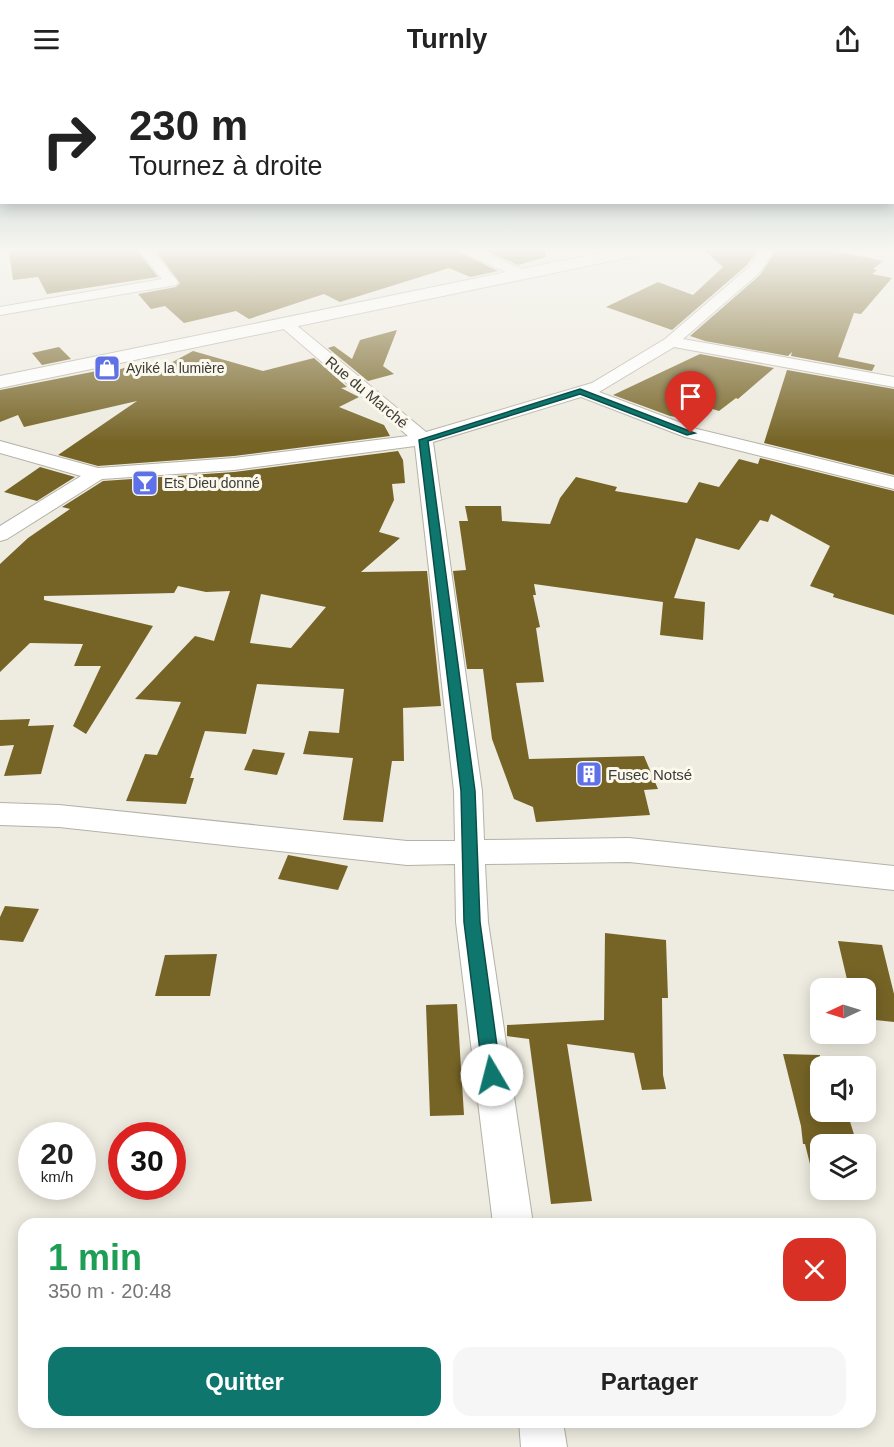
<!DOCTYPE html>
<html lang="fr">
<head>
<meta charset="utf-8">
<style>
	:root { --surface:#fff; --page:#f6f6f6; --text:#222; --muted:#767676; --accent:#0f766e }
	body { margin:0; font-family:Helvetica,sans-serif; background:var(--page); color:var(--text); height:100vh; display:flex; flex-direction:column; font-size:22px; white-space:nowrap }
	* { box-sizing:border-box; margin:0 }
	p { font-size:20px; color:var(--muted) }
	.icon { flex:none; width:33px; height:33px; fill:none; stroke:currentColor; stroke-width:2; stroke-linecap:round; stroke-linejoin:round }
	.map { position:relative; flex:1; overflow:hidden }
	.panel { position:absolute; left:18px; top:1140px; width:858px; height:210px; display:flex; flex-direction:column; background:var(--surface); border-radius:18px; box-shadow:0 3px 15px #0003 }
	.panel>* { flex:none }
	.banner { position:absolute; left:0px; top:0px; width:894px; height:126px; box-shadow:0 3px 15px #0003; background:#fff; color:var(--text); overflow:hidden }
	.needle { width:39px; rotate:266deg }
	.controls { position:absolute; left:810px; top:900px; display:grid; gap:12px }
	.controls a { display:grid; place-items:center; width:66px; height:66px; border-radius:12px; background:var(--surface); box-shadow:0 3px 15px #0003; font-size:30px }
	.speed { position:absolute; left:18px; top:1044px; display:flex; gap:12px; font-size:30px; font-weight:700; text-align:center }
	.speed>* { display:grid; place-content:center; width:78px; height:78px; border-radius:50%; background:var(--surface); box-shadow:0 3px 15px #0003; line-height:1 }
	.speed small { font-size:15px; font-weight:400 }
	.speed .limit { border:9px solid #d22; background:#fff; color:#111 }
	.pin { position:absolute; display:grid; place-items:center; width:51px; height:51px; color:#fff; margin:-62px -26px; border-radius:50% 50% 50% 0; rotate:-45deg; box-shadow:0 0 6px #0007 }
	.pin .icon { rotate:45deg }
	.me { position:absolute; width:66px; margin:-33px; rotate:352deg; stroke-linejoin:round; filter:drop-shadow(0 0 4px #0008) }
	.turn { display:flex; align-items:center; gap:21px; height:126px; padding:0 30px; font-size:27px }
	.turn .icon { width:78px; height:78px; stroke-width:2.5 }
	.turn b { display:block; font-size:42px; line-height:51px }
	.round { display:grid; place-items:center; flex:none; width:63px; height:63px; border-radius:18px; background:var(--page) }
	.summary { display:flex; align-items:center; justify-content:space-between; height:102px; padding:0 30px }
	h1 { font-size:36px; font-weight:700; line-height:45px; color:#1e9e55 }
	.cta { display:flex; gap:12px; margin-top:auto; padding:12px 30px }
	.cta a { flex:1; height:69px; border-radius:18px; background:var(--accent); color:#fff; font-size:24px; font-weight:700; line-height:69px; text-align:center }
	.cta a+a { background:var(--page); color:var(--text) }
	header { display:flex; justify-content:space-between; align-items:center; height:78px; padding:0 30px; background:var(--surface); font-size:27px; font-weight:700 }
	.map>svg:first-child { display:block }
	.building { fill:#766426; fill-rule:evenodd }
	.lines { fill:none; stroke-linecap:round; stroke-linejoin:round }
	.minor-casing { stroke:#b4b1a7; stroke-width:2 }
	.highway-casing { stroke:#b4b1a7; stroke-width:2 }
	.minor { fill:#fff; fill-rule:evenodd }
	.highway { fill:#fff; fill-rule:evenodd }
	.route { fill:#0f766e; stroke:#0a4d48; stroke-width:1.5 }
	.labels { text-anchor:middle; dominant-baseline:central; stroke-width:6; stroke-linejoin:round; paint-order:stroke }
	.far-poi-label { font-size:14px; fill:#3c3b36; stroke:#fbf8ed; text-anchor:start }
	.street-label { font-size:15px; fill:#3c3b36; stroke:#fbf8ed }
	.poi-label { font-size:15px; fill:#3c3b36; stroke:#fbf8ed; text-anchor:start }
</style>
</head>
<body>
<header><svg class="icon" aria-label="menu" viewBox="0 0 24 24"><path d="M4 6h16M4 12h16M4 18h16"/></svg>Turnly<svg class="icon" aria-label="share" viewBox="0 0 24 24"><path d="M12 15V3M7 8l5-5 5 5M5 13v7h14v-7"/></svg></header>
<div class="map">
<svg width="894" height="1369" viewBox="0 0 894 1369">
	<rect width="100%" height="100%" fill="#eeebe0"/>
	<g class="building">
		<polygon points="9,172 137,172 158,199 47,216 38,199 13,202"/>
		<polygon points="155,172 455,172 498,193 470,199 449,190 340,224 324,216 249,241 236,233 184,245 165,228 151,231 138,216 176,209 180,205"/>
		<polygon points="483,172 545,172 546,179 518,187"/>
		<polygon points="704,172 758,172 747,187 672,252 606,229 658,204 693,217 723,189"/>
		<polygon points="776,172 832,172 883,183 873,191 877,192 872,196 892,200 861,236 854,235 838,279 875,287 872,293 791,278 792,274 788,278 705,263 690,258 760,197"/>
		<polygon points="397,252 383,288 394,296 368,303 328,270 334,268 352,281 360,262"/>
		<polygon points="59,269 71,281 42,287 32,275"/>
		<polygon points="193,273 263,293 314,280 347,309 341,310 359,319 339,329 384,347 390,358 234,378 98,388 58,377 137,323 24,349 18,337 0,344 0,312 97,293 101,297 134,287 143,294 148,293 152,295"/>
		<polygon points="700,276 774,290 738,321 736,320 719,333 700,327 689,341 670,338 613,317"/>
		<polygon points="787,292 894,311 894,397 764,365"/>
		<path d="M398,373L403,382L405,405L392,406L394,422L379,454L400,460L361,494L427,493L441,628L403,630L404,683H392L383,744L343,742L353,680L303,676L309,653L339,655L344,611L257,606L246,656L205,653L190,700H194L186,726L126,723L145,676L157,677L181,624L135,621L195,558L214,563L230,513L206,514L178,508L174,515L44,518V522L153,548L86,656L73,648L101,588H74L83,566L30,565L0,594V486L28,460L70,431L62,429L103,403L234,394ZM261,516L326,529L291,570L250,565Z"/>
		<polygon points="760,380 894,413 894,537 833,519 834,516 810,508 830,468 771,436 768,444 760,442 739,472 696,460 674,520 705,524 703,562 660,557 663,524 534,506 536,517 533,517 540,549 536,550 544,604 516,605 529,681 644,678 658,711 644,712 650,737 536,744 533,729 514,721 492,661 483,591 467,591 453,493 466,492 459,443 468,443 465,428 501,428 502,443 550,446 560,420 576,399 617,409 615,413 687,425 699,404 719,409 739,381 758,386"/>
		<polygon points="40,389 75,399 37,423 4,414"/>
		<polygon points="30,641 28,648 54,647 41,696 4,698 14,667 0,668 0,642"/>
		<polygon points="253,671 285,675 277,697 244,692"/>
		<polygon points="288,777 348,788 338,812 278,801"/>
		<polygon points="5,828 39,831 23,864 0,862 0,839"/>
		<polygon points="605,855 666,862 668,920 662,920 663,997 666,1011 642,1012 634,975 567,966 592,1123 551,1126 529,961 507,958 507,947 604,942"/>
		<polygon points="838,863 882,867 894,916 894,944 866,941 866,910 849,910"/>
		<polygon points="217,876 210,918 155,918 165,877"/>
		<polygon points="457,926 464,1037 430,1038 426,927"/>
		<polygon points="783,976 820,977 820,1034 847,1034 857,1066 820,1066 820,1093 812,1094 805,1066 803,1066 801,1048"/>
	</g>
	<g class="lines">
		<defs>
			<g id="minor">
				<polygon points="139,172 152,172 178,204 176,207 0,237 0,229 162,201"/>
				<polygon points="457,172 476,172 527,193 529,196 522,200 517,199"/>
				<polygon points="761,172 774,172 759,195 683,261 894,299 894,309 674,269 599,314 697,351 894,399 894,411 685,359 581,319 433,364 482,713 484,762 629,760 894,788 894,812 629,784 485,786 488,844 533,1146 493,1146 456,844 455,786 407,787 59,749 0,747 0,725 59,727 407,763 455,763 454,713 415,368 234,392 102,401 7,461 0,463 0,448 81,398 0,375 0,363 98,390 234,380 408,358 279,247 276,244 279,241 289,241 426,354 592,305 665,261 749,189"/>
				<polygon points="519,1344 563,1344 567,1369 521,1369"/>
			</g>
			<polygon id="highway" points="614,172 648,172 640,177 0,310 0,298"/>
		</defs>
		<use href="#minor" class="minor-casing"/>
		<use href="#highway" class="highway-casing"/>
		<use href="#minor" class="minor"/>
		<use href="#highway" class="highway"/>
	</g>
	<linearGradient id="sky" x2="0" y2="1"><stop stop-color="#9db4b3"/><stop offset="0.47" stop-color="#f7f6f1"/><stop offset="1" stop-color="#f7f6f1" stop-opacity="0"/></linearGradient>
	<rect width="894" height="364" fill="url(#sky)"/>
	<polygon class="route" points="580,311 695,355 687,357 580,316 428,363 475,713 480,844 501,997 499,1003 492,1006 486,1003 483,997 464,844 461,713 419,362"/>
	<defs>
		<symbol id="shop-square" viewBox="-11 -11 22 22"><rect x="-9" y="-9" width="18" height="18" rx="4" fill="#5f71e9" stroke="#fbf8ed"/><path d="M-5-2.5h2.3a2.7 3.5 0 0 1 5.4 0H5L5.5 6h-11ZM-1.5-2.5h3a1.5 2.3 0 0 0-3 0Z" fill="#fff"/></symbol>
		<symbol id="bar-square" viewBox="-11 -11 22 22"><rect x="-9" y="-9" width="18" height="18" rx="4" fill="#5f71e9" stroke="#fbf8ed"/><path d="M-6-5H6L.8 .8V4.5H3.5V6h-7V4.5H-.8V.8Z" fill="#fff"/></symbol>
		<symbol id="building-square" viewBox="-11 -11 22 22"><rect x="-9" y="-9" width="18" height="18" rx="4" fill="#5f71e9" stroke="#fbf8ed"/><path d="M-4-6H4V6H1V3H-1V6H-4ZM-2.5-4.3h1.7v1.8h-1.7ZM.8-4.3h1.7v1.8H.8ZM-2.5-1h1.7V.8h-1.7ZM.8-1h1.7V.8H.8Z" fill="#fff"/></symbol>
	</defs>
	<g fill-rule="evenodd">
		<use href="#shop-square" x="92" y="275" width="30" height="30"/>
		<use href="#bar-square" x="130" y="390" width="30" height="30"/>
		<use href="#building-square" x="574" y="681" width="30" height="30"/>
	</g>
	<g class="labels">
		<g class="far-poi-label">
			<text x="126" y="290">Ayiké la lumière</text>
			<text x="164" y="405">Ets Dieu donné</text>
		</g>
		<g class="street-label">
			<text transform="translate(367 314) rotate(40)">Rue du Marché</text>
		</g>
		<g class="poi-label">
			<text x="608" y="696">Fusec Notsé</text>
		</g>
	</g>
</svg>
<div class="controls">
<a><svg class="needle" viewBox="-14 -14 28 28"><path d="M0-13l5 13h-10z" fill="#e53935"/><path d="M0 13l5-13h-10z" fill="#767676"/></svg></a>
<a><svg class="icon" aria-label="sound" viewBox="0 0 24 24"><path d="M4 9h4l5-4v14l-5-4H4zM17 9q2 3 0 6"/></svg></a>
<a><svg class="icon" aria-label="layers" viewBox="0 0 24 24"><path d="M12 4l9 5-9 5-9-5zM3 14l9 5 9-5"/></svg></a>
</div>
<div class="speed"><div>20<small>km/h</small></div><div class="limit">30</div></div>
<div class="pin" style="left:691px;top:355px;background:#d93025"><svg class="icon" aria-label="arrive" viewBox="0 0 24 24"><path d="M6 21V4h12l-3 4 3 4H6"/></svg></div>
<svg class="me" style="left:492px;top:997px" viewBox="-20 -20 40 40"><circle r="19" fill="#fff"/><path d="M0-13L10 11 0 6-10 11z" fill="#0f766e"/></svg>
<div class="banner">
<div class="turn"><svg class="icon" aria-label="right" viewBox="0 0 24 24"><path d="M7 20v-9h11M14 6l5 5-5 5"/></svg><div><b>230 m</b>Tournez à droite</div></div>
</div>
<section class="panel">
<div class="summary"><div><h1>1 min</h1><p>350 m · 20:48</p></div><a class="round" style="background:#d93025;color:#fff"><svg class="icon" aria-label="close" viewBox="0 0 24 24"><path d="M6 6l12 12M18 6L6 18"/></svg></a></div>
<div class="cta"><a>Quitter</a><a>Partager</a></div>
</section>
</div>
</body>
</html>
